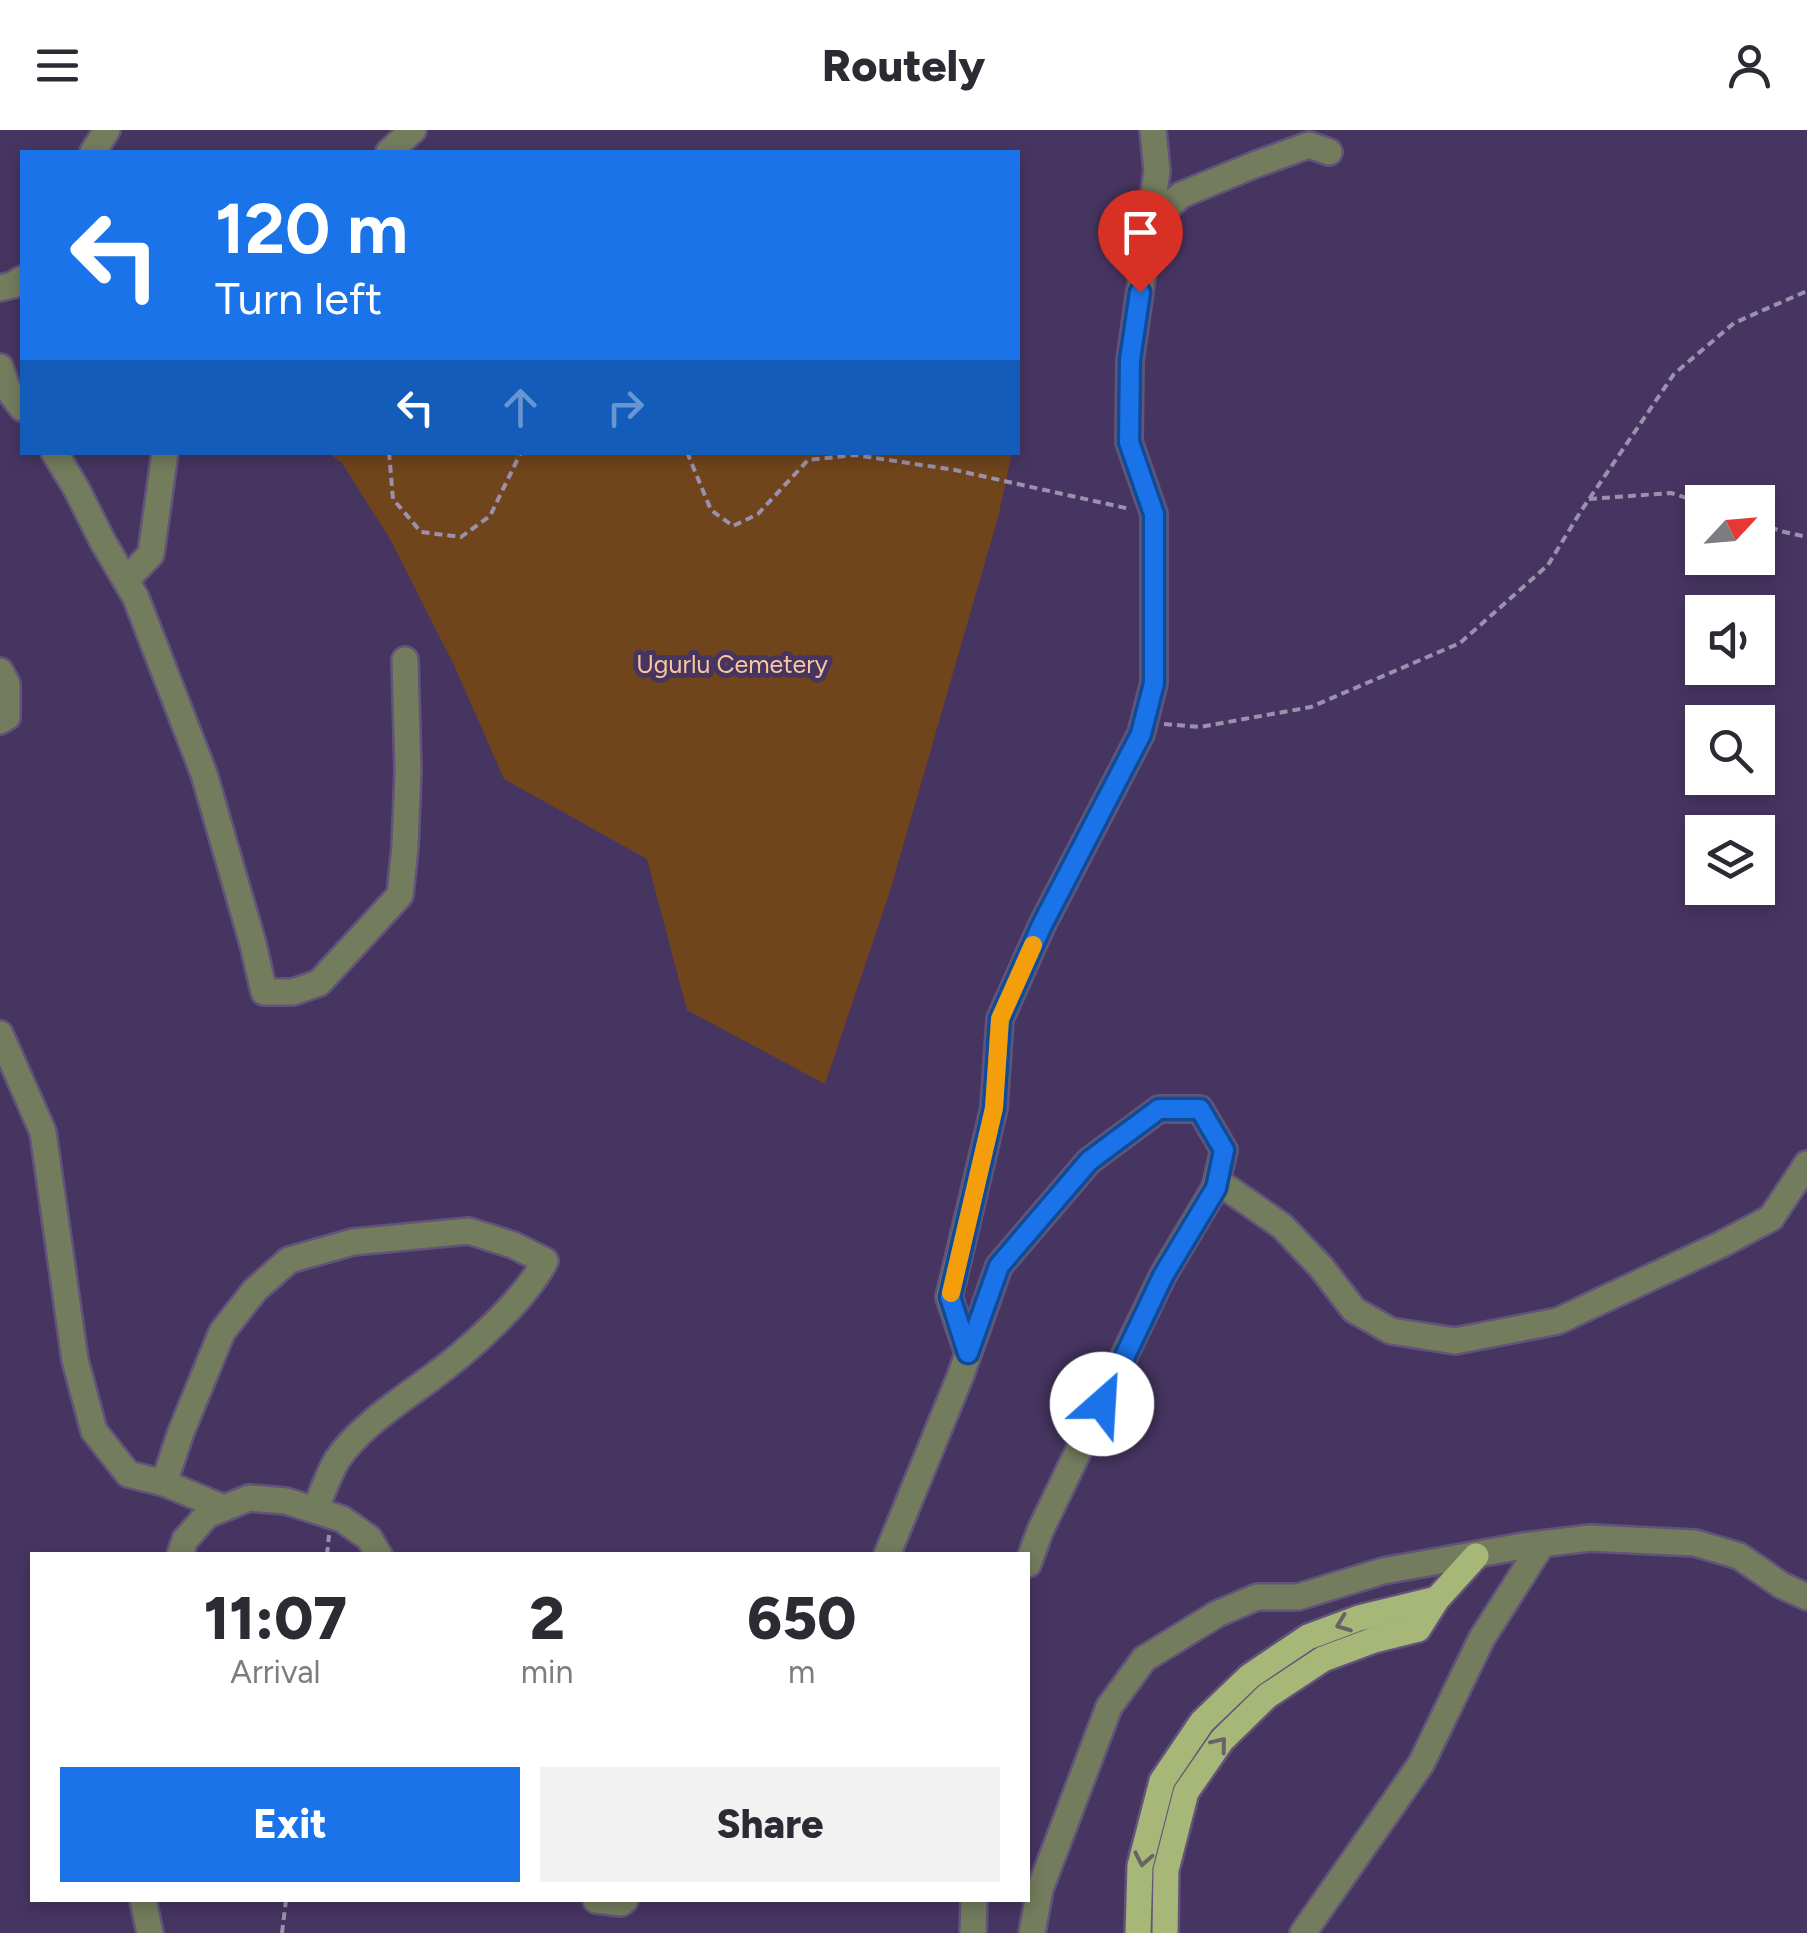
<!DOCTYPE html>
<html lang="en">
<head>
<meta charset="utf-8">
<style>
	:root { --surface:#fff; --page:#f2f2f3; --text:#2b2b33; --muted:#7c7c81; --accent:#1a73e8 }
	body { margin:0; font-family:Figtree,sans-serif; background:var(--page); color:var(--text); height:100vh; display:flex; flex-direction:column; font-size:38px; white-space:nowrap }
	* { box-sizing:border-box; margin:0 }
	p { font-size:32px; color:var(--muted) }
	.icon { flex:none; width:55px; height:55px; fill:none; stroke:currentColor; stroke-width:2; stroke-linecap:round; stroke-linejoin:round }
	.map { position:relative; flex:1; overflow:hidden }
	.drawer { position:absolute; left:30px; top:1422px; width:1000px; height:350px; display:flex; flex-direction:column; background:var(--surface); border-radius:0px; box-shadow:0 5px 15px #0003 }
	.drawer>* { flex:none }
	.top-card { position:absolute; left:20px; top:20px; width:1000px; height:305px; border-radius:0px; box-shadow:0 5px 15px #0003; background:#1a73e8; color:#fff; overflow:hidden }
	.needle { width:65px; rotate:64deg }
	.tools { position:absolute; left:1685px; top:355px; display:grid; gap:20px }
	.tools a { display:grid; place-items:center; width:90px; height:90px; border-radius:0px; background:var(--surface); box-shadow:0 5px 15px #0003; font-size:50px }
	.pin { position:absolute; display:grid; place-items:center; width:85px; height:85px; color:#fff; margin:-102px -42px; border-radius:50% 50% 50% 0; rotate:-45deg; box-shadow:0 0 10px #0007 }
	.pin .icon { rotate:45deg }
	.me { position:absolute; width:110px; margin:-55px; rotate:26deg; stroke-linejoin:round; filter:drop-shadow(0 0 8px #0008) }
	.turn { display:flex; align-items:center; gap:35px; height:210px; padding:0 30px; font-size:45px }
	.turn .icon { width:130px; height:130px; stroke-width:2.5 }
	.turn b { display:block; font-size:70px; line-height:85px }
	.lanes { display:flex; align-items:center; height:95px; padding:0 30px; background:#0003; justify-content:center; gap:50px; direction:ltr }
	.lanes .off { opacity:.35 }
	.eta { display:flex; justify-content:space-evenly; align-items:center; height:170px; text-align:center }
	.eta b { font-size:60px; font-weight:800; line-height:70px }
	.action { display:flex; gap:20px; margin-top:auto; padding:20px 30px }
	.action a { flex:1; height:115px; border-radius:0px; background:var(--accent); color:#fff; font-size:40px; font-weight:800; line-height:115px; text-align:center }
	.action a+a { background:var(--page); color:var(--text) }
	header { display:flex; justify-content:space-between; align-items:center; height:130px; padding:0 30px; background:var(--surface); font-size:45px; font-weight:800 }
	.map>svg:first-child { display:block }
	.green { fill:#71451c }
	.lines { fill:none; stroke-linecap:round; stroke-linejoin:round }
	.minor-casing { stroke:#62537a; stroke-width:30 }
	.major-casing { stroke:#62537a; stroke-width:30 }
	.path { stroke:#9b91ad; stroke-width:4; stroke-dasharray:8 5; stroke-linecap:butt }
	.minor { stroke:#737c5d; stroke-width:25 }
	.major { stroke:#a6b778; stroke-width:25 }
	.oneway { stroke:#686269 }
	.route-casing { stroke:#114b97; stroke-width:25 }
	.route { stroke:#1a73e8; stroke-width:18 }
	.slow { stroke:#f59e0b; stroke-width:18 }
	.labels { text-anchor:middle; dominant-baseline:central; stroke-width:10; stroke-linejoin:round; paint-order:stroke }
	.park-label { font-size:25px; fill:#f9c69d; stroke:#463561 }
</style>
</head>
<body>
<header><svg class="icon" aria-label="menu" viewBox="0 0 24 24"><path d="M4 6h16M4 12h16M4 18h16"/></svg>Routely<svg class="icon" aria-label="person" viewBox="0 0 24 24"><circle cx="12" cy="8" r="4"/><path d="M4 21q1-7 8-7t8 7"/></svg></header>
<div class="map">
<svg width="1807" height="1803" viewBox="0 0 1807 1803">
	<rect width="100%" height="100%" fill="#463561"/>
	<polygon class="green" points="328,323 1012,323 998,387 890,761 825,954 687,880 647,729 504,649 454,535 390,409 342,333"/>
	<g class="lines">
		<defs>
			<g id="minor">
				<polyline points="93,22 107,0"/>
				<polyline points="389,22 413,0"/>
				<polyline points="1150,93 1181,65 1254,35 1309,15 1329,22"/>
				<polyline points="0,158 13,155 22,149"/>
				<polyline points="0,237 7,258 22,278"/>
				<polyline points="54,322 76,358 103,412 136,468 204,644 253,814 264,862 293,862 319,853 400,765 405,717 408,642 405,530"/>
				<polyline points="126,450 151,424 165,322"/>
				<polyline points="0,541 7,554 7,587 0,591"/>
				<polyline points="0,904 43,1002 75,1230 94,1301 128,1344 164,1353 224,1378"/>
				<polyline points="1217,1051 1282,1096 1321,1137 1354,1180 1391,1201 1455,1211 1558,1191 1722,1114 1771,1088 1807,1034"/>
				<polyline points="968,1223 949,1167 994,978 1000,889 1042,795 1141,604 1154,553 1154,384 1129,312 1130,231 1157,41 1153,0"/>
				<path d="M164,1353L181,1302L222,1202L255,1160L289,1130L353,1112L469,1101L513,1115L545,1131C525,1170 467,1222 431,1248C400,1271 359,1297 337,1330C328,1345 322,1364 315,1380"/>
				<polyline points="180,1425 185,1410 207,1385 249,1368 286,1371 342,1389 369,1408 379,1425"/>
				<polyline points="887,1425 960,1247 999,1136 1089,1031 1159,979 1200,979 1224,1020 1215,1058 1163,1145 1040,1401 1028,1434"/>
				<polyline points="143,1770 150,1803"/>
				<polyline points="596,1770 621,1773 625,1770"/>
				<polyline points="973,1803 974,1770"/>
				<polyline points="1032,1803 1040,1759 1109,1577 1144,1529 1217,1484 1257,1467 1298,1467 1383,1441 1523,1416 1590,1408 1695,1413 1739,1426 1781,1455 1807,1467"/>
				<polyline points="1303,1803 1421,1634 1482,1508 1542,1414"/>
			</g>
			<g id="major">
				<polyline points="1138,1803 1140,1736 1162,1651 1202,1592 1250,1546 1308,1507 1359,1488 1437,1469"/>
				<polyline points="1165,1803 1166,1740 1186,1662 1222,1610 1267,1566 1323,1529 1374,1510 1418,1499 1437,1469 1476,1426"/>
			</g>
		</defs>
		<use href="#minor" class="minor-casing"/>
		<use href="#major" class="major-casing"/>
		<g class="path">
			<polyline points="389,322 393,369 421,402 461,407 490,386 521,322"/>
			<polyline points="687,322 711,380 733,396 758,384 808,330 855,325 955,340 1130,379"/>
			<polyline points="1589,369 1671,363 1702,373"/>
			<polyline points="1758,392 1780,401 1807,407"/>
			<polyline points="1164,594 1200,597 1311,577 1460,513 1548,435 1581,381 1674,244 1734,193 1807,161"/>
			<polyline points="327,1425 329,1405"/>
			<polyline points="282,1803 286,1770"/>
		</g>
		<use href="#minor" class="minor"/>
		<use href="#major" class="major"/>
	</g>
	<defs><path id="oneway-chevron" d="M-2-3.5L2.5 0L-2 3.5" fill="none" stroke-width="1.6" stroke-linecap="round" stroke-linejoin="round" transform="scale(2.5)"/></defs>
	<g class="oneway">
		<use href="#oneway-chevron" transform="translate(1343 1494) rotate(159)"/>
		<use href="#oneway-chevron" transform="translate(1220 1614) rotate(-51)"/>
		<use href="#oneway-chevron" transform="translate(1143 1729) rotate(101)"/>
	</g>
	<g class="lines">
		<defs>
			<polyline id="route" points="1102,1274 1163,1146 1216,1058 1224,1020 1200,979 1159,979 1089,1031 999,1136 968,1223 950,1167 994,978 1000,889 1042,795 1141,604 1154,553 1154,384 1129,312 1130,230 1140,162"/>
		</defs>
		<use href="#route" class="route-casing"/>
		<use href="#route" class="route"/>
		<polyline class="slow" points="951,1163 994,978 1000,889 1033,815"/>
	</g>
	<g class="labels">
		<g class="park-label">
			<text x="732" y="534">Ugurlu Cemetery</text>
		</g>
	</g>
</svg>
<div class="tools">
<a><svg class="needle" viewBox="-14 -14 28 28"><path d="M0-13l5 13h-10z" fill="#e53935"/><path d="M0 13l5-13h-10z" fill="#7c7c81"/></svg></a>
<a><svg class="icon" aria-label="sound" viewBox="0 0 24 24"><path d="M4 9h4l5-4v14l-5-4H4zM17 9q2 3 0 6"/></svg></a>
<a><svg class="icon" aria-label="search" viewBox="0 0 24 24"><circle cx="10" cy="10" r="6"/><path d="M15 15l6 6"/></svg></a>
<a><svg class="icon" aria-label="layers" viewBox="0 0 24 24"><path d="M12 4l9 5-9 5-9-5zM3 14l9 5 9-5"/></svg></a>
</div>
<div class="pin" style="left:1140px;top:162px;background:#d93025"><svg class="icon" aria-label="arrive" viewBox="0 0 24 24"><path d="M6 21V4h12l-3 4 3 4H6"/></svg></div>
<svg class="me" style="left:1102px;top:1274px" viewBox="-20 -20 40 40"><circle r="19" fill="#fff"/><path d="M0-13L10 11 0 6-10 11z" fill="#1a73e8"/></svg>
<div class="top-card">
<div class="turn"><svg class="icon" aria-label="left" viewBox="0 0 24 24"><path d="M17 20v-9H6M10 6l-5 5 5 5"/></svg><div><b>120 m</b>Turn left</div></div>
<div class="lanes"><svg class="icon" aria-label="left" viewBox="0 0 24 24"><path d="M17 20v-9H6M10 6l-5 5 5 5"/></svg><svg class="icon off" aria-label="ahead" viewBox="0 0 24 24"><path d="M12 20V5M6 11l6-6 6 6"/></svg><svg class="icon off" aria-label="right" viewBox="0 0 24 24"><path d="M7 20v-9h11M14 6l5 5-5 5"/></svg></div>
</div>
<section class="drawer">
<div class="eta">
<div><b>11:07</b><p>Arrival</p></div>
<div><b>2</b><p>min</p></div>
<div><b>650</b><p>m</p></div>
</div>
<div class="action"><a>Exit</a><a>Share</a></div>
</section>
</div>
</body>
</html>
